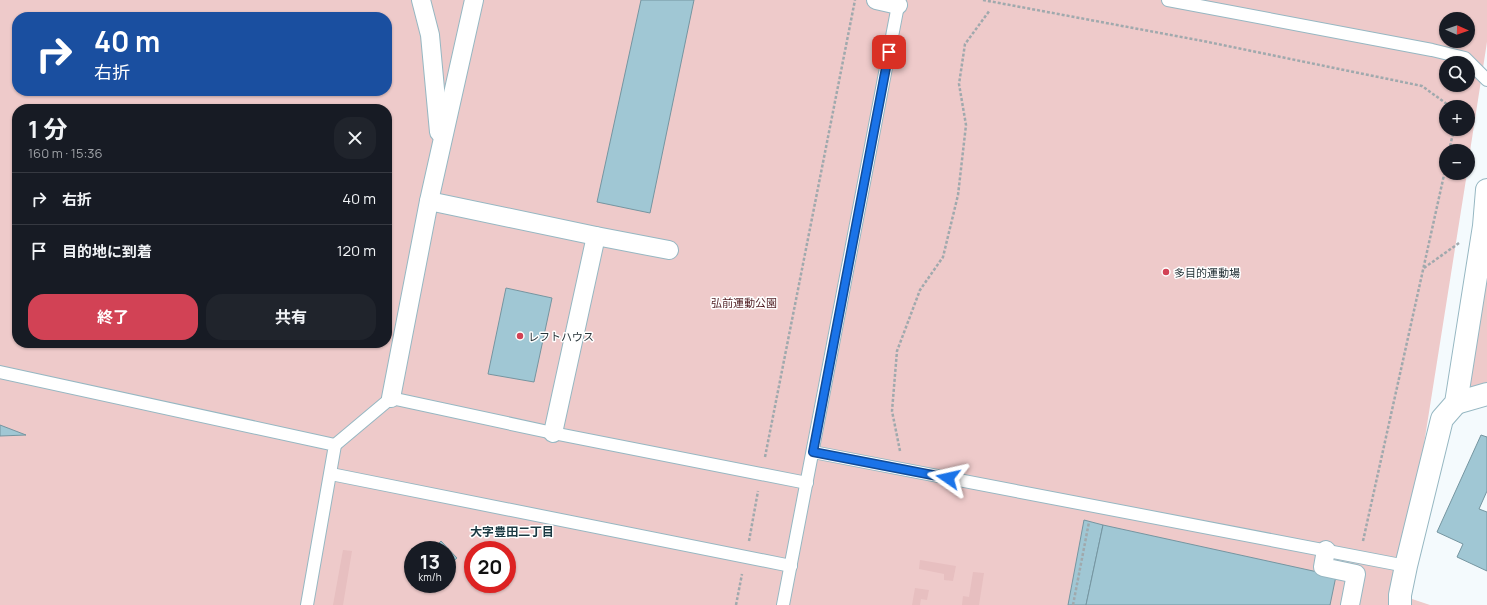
<!DOCTYPE html>
<html lang="ja">
<head>
<meta charset="utf-8">
<style>
	:root { --surface:#171b24; --page:#20242c; --text:#f1f3f6; --muted:#9ea1a6; --line:#363941; --accent:#d24255 }
	body { margin:0; font-family:Manrope,"Noto Sans JP",sans-serif; background:var(--page); color:var(--text); height:100vh; display:flex; flex-direction:column; font-size:15px; white-space:nowrap }
	* { box-sizing:border-box; margin:0 }
	p { font-size:13px; color:var(--muted) }
	.icon { flex:none; width:22px; height:22px; fill:none; stroke:currentColor; stroke-width:2; stroke-linecap:round; stroke-linejoin:round }
	.map { position:relative; flex:1; overflow:hidden }
	.panel { position:absolute; left:12px; top:104px; width:380px; height:244px; display:flex; flex-direction:column; background:var(--surface); border-radius:16px; box-shadow:0 1px 3px #0004 }
	.panel>* { flex:none }
	.hud { position:absolute; left:12px; top:12px; width:380px; height:84px; border-radius:16px; box-shadow:0 1px 3px #0004; background:#1a4fa0; color:#fff; overflow:hidden }
	.needle { width:26px; rotate:92deg }
	.controls { position:absolute; left:1439px; top:12px; display:grid; gap:8px }
	.controls a { display:grid; place-items:center; width:36px; height:36px; border-radius:50%; background:var(--surface); box-shadow:0 1px 3px #0004; font-size:20px }
	.speed { position:absolute; left:404px; top:541px; display:flex; gap:8px; font-size:20px; font-weight:700; text-align:center }
	.speed>* { display:grid; place-content:center; width:52px; height:52px; border-radius:50%; background:var(--surface); box-shadow:0 1px 3px #0004; line-height:1 }
	.speed small { font-size:10px; font-weight:400 }
	.speed .limit { border:6px solid #d22; background:#fff; color:#111 }
	.pin { position:absolute; display:grid; place-items:center; width:34px; height:34px; color:#fff; margin:-17px; border-radius:8px; box-shadow:0 2px 6px #0006 }
	.me { position:absolute; width:44px; margin:-22px; rotate:281deg; stroke-linejoin:round; filter:drop-shadow(0 0 3px #0008) }
	.turn { display:flex; align-items:center; gap:14px; height:84px; padding:0 16px; font-size:18px }
	.turn .icon { width:52px; height:52px; stroke-width:2.5 }
	.turn b { display:block; font-size:28px; line-height:34px }
	.round { display:grid; place-items:center; flex:none; width:42px; height:42px; border-radius:16px; background:var(--page) }
	.summary { display:flex; align-items:center; justify-content:space-between; height:68px; padding:0 16px }
	h1 { font-size:24px; font-weight:700; line-height:30px }
	.action { display:flex; gap:8px; margin-top:auto; padding:8px 16px }
	.action a { flex:1; height:46px; border-radius:16px; background:var(--accent); color:#fff; font-size:16px; font-weight:700; line-height:46px; text-align:center }
	.action a+a { background:var(--page); color:var(--text) }
	ul { padding:0; list-style:none }
	li { display:flex; align-items:center; gap:12px; height:52px; padding:0 16px; border-top:1px solid var(--line) }
	li div { flex:1 }
	li b { display:block; font-size:15px }
	li em { font-style:normal }
	.map>svg:first-child { display:block }
	.green { fill:#eecaca; fill-rule:evenodd }
	.forest { fill:#e7bfc0 }
	.building { fill:#a0c7d4; stroke:#7595a0 }
	.lines { fill:none; stroke-linecap:round; stroke-linejoin:round }
	.service-casing { stroke:#96b7c2; stroke-width:14 }
	.pedestrian-casing { stroke:#96b7c2; stroke-width:20 }
	.minor-casing { stroke:#96b7c2; stroke-width:24 }
	.path { stroke:#a0a9ad; stroke-width:2.5; stroke-dasharray:3 2; stroke-linecap:butt }
	.service { stroke:#fff; stroke-width:12 }
	.pedestrian { stroke:#fff; stroke-width:18 }
	.minor { stroke:#fff; stroke-width:22 }
	.route-casing { stroke:#114b97; stroke-width:10 }
	.route { stroke:#1a73e8; stroke-width:7 }
	.poi-dot { fill:#d24255; stroke:#fff; stroke-width:1.5 }
	.labels { text-anchor:middle; dominant-baseline:central; stroke-width:3; stroke-linejoin:round; paint-order:stroke }
	.poi-label { font-size:11px; fill:#263338; stroke:#fff; text-anchor:start }
	.park-label { font-size:11px; fill:#511f24; stroke:#fff }
	.neighbourhood-label { font-size:12px; font-weight:bold; fill:#1b3942; stroke:#fff }
</style>
</head>
<body>
<div class="map">
<svg width="1487" height="605" viewBox="0 0 1487 605">
	<rect width="100%" height="100%" fill="#f4fafd"/>
	<g class="green">
		<path d="M0,0H1487V42L1468,164V151H1446V173H1467L1400,595L1430,605H0ZM17,17H387V91H17ZM1446,19H1468V41H1446ZM1446,63H1468V85H1446ZM1446,107H1468V129H1446ZM17,109H387V343H17ZM413,550H447V584H413ZM473,550H507V584H473Z"/>
		<polygon points="1487,190 1487,394 1456,403"/>
	</g>
	<g class="forest">
		<polygon points="343,550 352,551 343,605 333,605"/>
		<polygon points="920,560 956,566 953,581 944,580 944,574 919,569"/>
		<polygon points="973,572 984,573 979,605 962,605 963,596 969,597"/>
		<polygon points="915,588 929,590 927,600 921,599 920,605 912,605"/>
	</g>
	<g class="building">
		<polygon points="641,0 694,0 650,213 597,202"/>
		<polygon points="506,288 552,298 534,382 488,374"/>
		<polygon points="0,425 26,435 0,436"/>
		<polygon points="1481,435 1487,437 1487,491 1479,509 1487,512 1487,571 1457,557 1463,544 1437,532"/>
		<polygon points="1084,520 1103,525 1086,605 1068,605"/>
		<polygon points="1103,525 1336,576 1330,605 1086,605"/>
		<polygon points="441,541 457,558 447,567 447,550 432,550"/>
	</g>
	<g class="lines">
		<defs>
			<g id="service">
				<polyline points="1168,0 1432,50 1465,58 1487,80"/>
				<polyline points="0,372 335,445 307,605"/>
				<polyline points="335,445 391,398 553,433 807,483"/>
				<polyline points="813,452 1406,566"/>
				<polyline points="331,474 791,566"/>
				<polyline points="783,605 899,0"/>
			</g>
			<g id="pedestrian">
				<polyline points="421,0 430,35 439,132"/>
				<polyline points="876,0 898,5"/>
				<polyline points="429,201 596,236"/>
				<polyline points="391,398 429,201 474,0"/>
				<polyline points="553,433 596,236 669,250"/>
				<polyline points="1326,550 1323,567 1356,574 1350,605"/>
			</g>
			<g id="minor">
				<polyline points="1456,403 1487,394"/>
				<polyline points="1400,605 1400,595 1406,566 1442,419 1456,403 1484,226 1487,190"/>
			</g>
		</defs>
		<use href="#service" class="service-casing"/>
		<use href="#pedestrian" class="pedestrian-casing"/>
		<use href="#minor" class="minor-casing"/>
		<g class="path">
			<polyline points="983,0 1203,41 1422,86 1451,107"/>
			<polyline points="1449,151 1454,129"/>
			<polyline points="1424,268 1459,243"/>
			<polyline points="900,451 892,411 897,351 920,290 943,257 958,195 966,125 959,84 965,44 990,10"/>
			<polyline points="765,457 855,0"/>
			<polyline points="749,541 758,491"/>
			<polyline points="1363,541 1446,166"/>
			<polyline points="736,605 742,574"/>
			<polyline points="1073,605 1089,522"/>
		</g>
		<use href="#service" class="service"/>
		<use href="#pedestrian" class="pedestrian"/>
		<use href="#minor" class="minor"/>
	</g>
	<g class="lines">
		<defs>
			<polyline id="route" points="889,52 813,452 948,478"/>
		</defs>
		<use href="#route" class="route-casing"/>
		<use href="#route" class="route"/>
	</g>
	<g class="poi-dot">
		<circle cx="1166" cy="272" r="4"/>
		<circle cx="520" cy="336" r="4"/>
	</g>
	<g class="labels">
		<g class="poi-label">
			<text x="1174" y="272">多目的運動場</text>
			<text x="528" y="336">レフトハウス</text>
		</g>
		<g class="park-label">
			<text x="744" y="302">弘前運動公園</text>
		</g>
		<g class="neighbourhood-label">
			<text x="512" y="531">大字豊田二丁目</text>
		</g>
	</g>
</svg>
<div class="controls">
<a><svg class="needle" viewBox="-14 -14 28 28"><path d="M0-13l5 13h-10z" fill="#e53935"/><path d="M0 13l5-13h-10z" fill="#9ea1a6"/></svg></a>
<a><svg class="icon" aria-label="search" viewBox="0 0 24 24"><circle cx="10" cy="10" r="6"/><path d="M15 15l6 6"/></svg></a>
<a>+</a>
<a>−</a>
</div>
<div class="speed"><div>13<small>km/h</small></div><div class="limit">20</div></div>
<div class="pin" style="left:889px;top:52px;background:#d93025"><svg class="icon" aria-label="arrive" viewBox="0 0 24 24"><path d="M6 21V4h12l-3 4 3 4H6"/></svg></div>
<svg class="me" style="left:948px;top:478px" viewBox="-20 -20 40 40"><path d="M0-17L14 15 0 8-14 15z" fill="#1a73e8" stroke="#fff" stroke-width="4"/></svg>
<div class="hud">
<div class="turn"><svg class="icon" aria-label="right" viewBox="0 0 24 24"><path d="M7 20v-9h11M14 6l5 5-5 5"/></svg><div><b>40 m</b>右折</div></div>
</div>
<section class="panel">
<div class="summary"><div><h1>1 分</h1><p>160 m · 15:36</p></div><a class="round"><svg class="icon" aria-label="close" viewBox="0 0 24 24"><path d="M6 6l12 12M18 6L6 18"/></svg></a></div>
<ul>
<li><svg class="icon" aria-label="right" viewBox="0 0 24 24"><path d="M7 20v-9h11M14 6l5 5-5 5"/></svg><div><b>右折</b></div><em>40 m</em></li>
<li><svg class="icon" aria-label="arrive" viewBox="0 0 24 24"><path d="M6 21V4h12l-3 4 3 4H6"/></svg><div><b>目的地に到着</b></div><em>120 m</em></li>
</ul>
<div class="action"><a>終了</a><a>共有</a></div>
</section>
</div>
</body>
</html>
